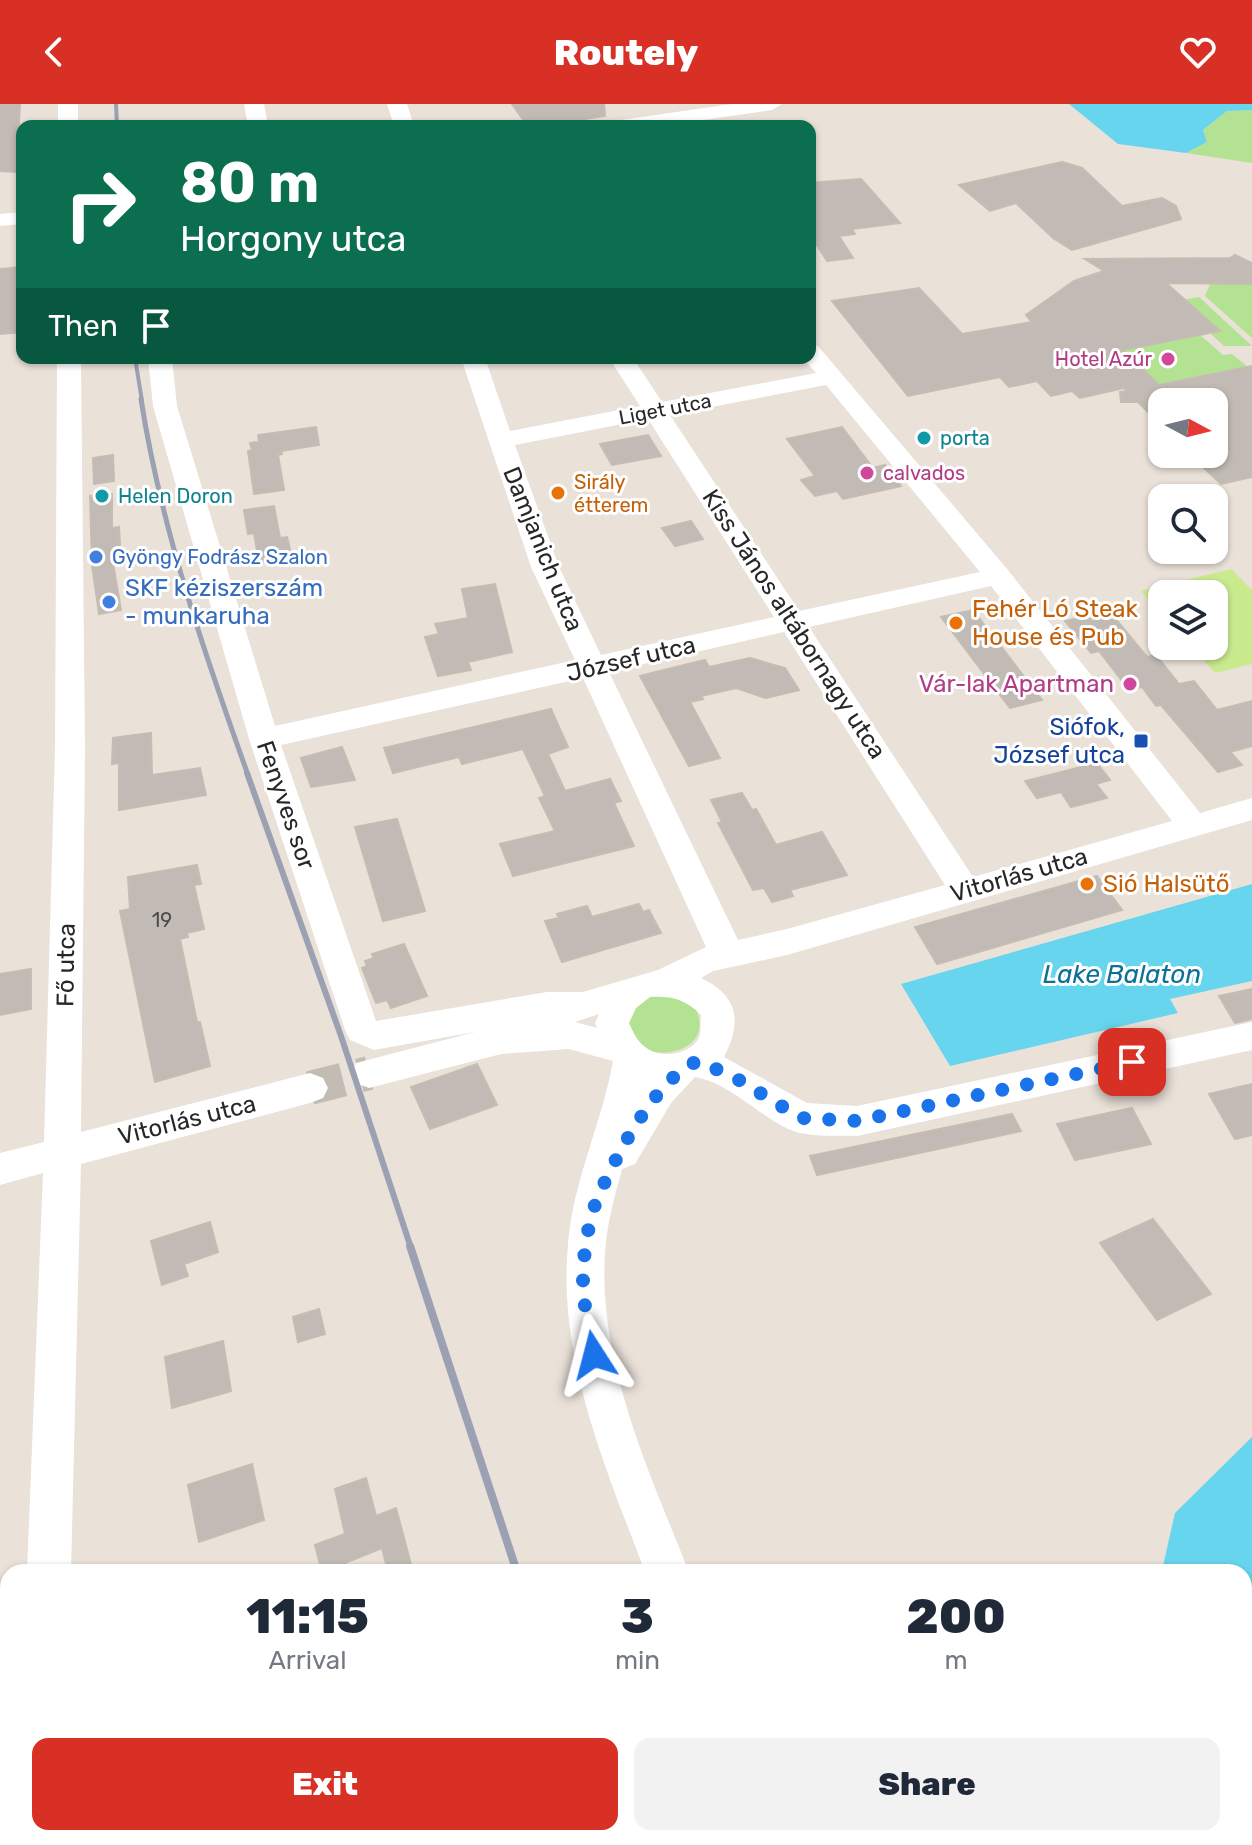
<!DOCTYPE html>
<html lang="en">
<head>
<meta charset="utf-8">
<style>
	:root { --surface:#fff; --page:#f2f2f3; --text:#1f2937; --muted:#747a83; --accent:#d93025 }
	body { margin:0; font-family:Rubik,sans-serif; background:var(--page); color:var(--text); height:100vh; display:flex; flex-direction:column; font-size:30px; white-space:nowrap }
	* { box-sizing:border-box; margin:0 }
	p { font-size:26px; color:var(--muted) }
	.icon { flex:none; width:44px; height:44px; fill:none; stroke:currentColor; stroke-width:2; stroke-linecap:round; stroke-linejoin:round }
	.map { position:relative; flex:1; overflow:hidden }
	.details { position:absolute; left:0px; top:1460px; width:1252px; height:282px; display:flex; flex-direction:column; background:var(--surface); border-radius:24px 24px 0 0; box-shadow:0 2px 6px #0004 }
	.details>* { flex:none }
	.top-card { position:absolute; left:16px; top:16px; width:800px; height:244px; border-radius:16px; box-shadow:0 2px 6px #0004; background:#0b6e4f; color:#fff; overflow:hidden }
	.needle { width:52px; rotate:97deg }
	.tools { position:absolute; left:1148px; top:284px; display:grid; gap:16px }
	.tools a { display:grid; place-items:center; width:80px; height:80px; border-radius:16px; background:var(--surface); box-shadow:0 2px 6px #0004; font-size:40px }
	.pin { position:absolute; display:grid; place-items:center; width:68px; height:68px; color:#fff; margin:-34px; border-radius:16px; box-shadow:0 4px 12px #0006 }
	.me { position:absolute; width:88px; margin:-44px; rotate:351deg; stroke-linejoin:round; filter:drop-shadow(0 0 6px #0008) }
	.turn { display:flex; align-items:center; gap:28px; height:168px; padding:0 32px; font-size:36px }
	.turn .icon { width:104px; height:104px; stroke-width:2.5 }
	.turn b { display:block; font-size:56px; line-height:68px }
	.then { display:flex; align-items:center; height:76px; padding:0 32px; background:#0003; gap:16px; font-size:30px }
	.eta { display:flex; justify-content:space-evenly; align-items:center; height:136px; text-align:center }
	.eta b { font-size:48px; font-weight:800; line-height:56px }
	.button { display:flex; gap:16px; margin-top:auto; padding:16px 32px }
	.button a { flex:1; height:92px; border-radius:16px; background:var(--accent); color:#fff; font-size:32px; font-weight:800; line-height:92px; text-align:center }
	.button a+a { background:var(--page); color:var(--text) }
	header { display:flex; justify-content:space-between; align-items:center; height:104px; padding:0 32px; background:var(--accent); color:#fff; font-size:36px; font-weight:800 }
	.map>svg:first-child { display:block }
	.green { fill:#b4e293 }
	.pitch { fill:#caea8e }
	.water { fill:#68d5ef }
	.building { fill:#c2bbb5; stroke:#c5bdb2; stroke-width:2 }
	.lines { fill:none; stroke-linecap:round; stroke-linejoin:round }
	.minor-tunnel { stroke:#c3bcb5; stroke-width:34; stroke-dasharray:34 17; stroke-linecap:butt }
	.minor { fill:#fff; fill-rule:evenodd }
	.rail-far3 { stroke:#9ba0b2; stroke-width:4 }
	.rail-far2 { stroke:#9ba0b2; stroke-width:5 }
	.rail-far1 { stroke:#9ba0b2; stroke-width:6 }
	.rail { stroke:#9ba0b2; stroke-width:8 }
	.route { stroke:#1a73e8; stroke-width:14; stroke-dasharray:0 25.2 }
	.hotel-dot { fill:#d1479c; stroke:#fff; stroke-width:3 }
	.culture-dot { fill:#0f9aa8; stroke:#fff; stroke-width:3 }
	.food-dot { fill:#e8710a; stroke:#fff; stroke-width:3 }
	.shop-dot { fill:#3f7fe0; stroke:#fff; stroke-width:3 }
	.transit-dot { fill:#1a4fb4; stroke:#fff; stroke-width:3 }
	.labels { text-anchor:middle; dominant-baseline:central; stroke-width:6; stroke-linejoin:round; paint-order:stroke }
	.far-hotel-label { font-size:20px; fill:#b23c85; stroke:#fff; text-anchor:end }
	.far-street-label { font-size:20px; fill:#272727; stroke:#fff }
	.far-culture-label { font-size:20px; fill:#0d838f; stroke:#fff; text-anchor:start }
	.far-food-label { font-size:20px; fill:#c56008; stroke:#fff; text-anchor:start }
	.far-shop-label { font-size:20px; fill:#366cbe; stroke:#fff; text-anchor:start }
	.number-label { font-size:20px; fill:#4e4c4a }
	.street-label { font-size:24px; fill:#272727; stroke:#fff }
	.shop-label { font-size:24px; fill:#366cbe; stroke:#fff; text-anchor:start }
	.food-label { font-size:24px; fill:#c56008; stroke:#fff; text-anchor:start }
	.hotel-label { font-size:24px; fill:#b23c85; stroke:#fff; text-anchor:end }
	.transit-label { font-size:24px; fill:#164399; stroke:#fff; text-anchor:end }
	.water-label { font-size:26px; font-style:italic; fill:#0c7197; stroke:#fff }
</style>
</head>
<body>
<header><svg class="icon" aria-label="back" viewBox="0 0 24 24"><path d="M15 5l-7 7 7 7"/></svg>Routely<svg class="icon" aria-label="heart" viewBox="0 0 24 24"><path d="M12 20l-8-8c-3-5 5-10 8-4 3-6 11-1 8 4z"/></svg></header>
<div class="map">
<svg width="1252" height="1741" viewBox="0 0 1252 1741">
	<rect width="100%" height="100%" fill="#eae1d8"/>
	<g class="green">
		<polygon points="1252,6 1252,59 1186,49 1207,38 1203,26 1227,7"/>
		<polygon points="1211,178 1252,180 1252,234 1205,192"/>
		<polygon points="1199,193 1252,242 1224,242 1210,229 1219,226 1195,205 1082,226 1122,207"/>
		<polygon points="1200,231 1223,251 1232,250 1248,263 1154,282 1119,247"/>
		<path d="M669,890L696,905C711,938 677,954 648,947L626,925L629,906L647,892Z"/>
	</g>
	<polygon class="pitch" points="1231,465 1252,486 1252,560 1215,569 1191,542 1214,542 1214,490 1162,490 1162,511 1141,487"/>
	<g class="water">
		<polygon points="1069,0 1252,0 1252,6 1227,7 1203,26 1207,38 1186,49 1118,40"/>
		<polygon points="1252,780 1252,877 1170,895 1178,909 950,962 901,880"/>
		<polygon points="1252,1333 1252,1700 1244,1707 1244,1468 1156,1468 1163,1462 1175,1409"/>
		<polygon points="803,1734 1182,1734 1166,1741 787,1741"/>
	</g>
	<g class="building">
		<polygon points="0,0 20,0 16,68 0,67"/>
		<polygon points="512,0 604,0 605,12 552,20 549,16 526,20"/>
		<polygon points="1062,58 1082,64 1122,102 1162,94 1176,102 1181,115 1072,146 1053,134 1016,99 990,107 959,81"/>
		<polygon points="861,75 900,119 852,125 855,130 839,132 853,154 827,157 810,130 810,79"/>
		<polygon points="1235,151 1252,159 1252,180 1166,179 1220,227 1123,246 1159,281 1252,262 1252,373 1221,380 1189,350 1214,350 1214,298 1162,298 1162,322 1138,298 1121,298 1120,288 1127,287 1124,284 1080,294 1072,287 1051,292 1037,277 1009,283 1000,273 908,292 832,197 919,184 962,230 1032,218 1026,211 1074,177 1104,167 1085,155 1230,154"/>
		<polygon points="22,163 22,228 0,230 0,165"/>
		<polygon points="316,323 319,341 281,347 282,350 278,351 284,386 254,390 248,347 252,346 250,339 259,338 258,331"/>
		<polygon points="842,323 873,364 885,361 901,382 843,395 837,387 815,392 801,376 815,372 787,335"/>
		<polygon points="648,331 661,352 612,361 600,340"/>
		<polygon points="113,351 114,377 94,380 93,354"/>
		<polygon points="112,390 112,424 119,423 121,458 113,459 121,506 99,510 92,461 90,392"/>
		<polygon points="274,402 280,434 287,433 292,453 259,458 254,429 248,430 244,406"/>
		<polygon points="691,417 703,435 675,442 662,424"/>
		<polygon points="495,480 512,548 468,558 471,566 438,572 425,533 439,530 435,520 468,514 462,485"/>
		<polygon points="973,506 1042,596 1010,604 941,513"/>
		<polygon points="1109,507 1147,553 1156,551 1179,580 1194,577 1217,606 1252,597 1252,642 1230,648 1242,661 1218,668 1161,601 1156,602 1142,583 1129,586 1099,547 1091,549 1065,517"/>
		<polygon points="750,554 785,564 799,586 766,594 736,584 701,592 703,595 690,598 720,654 689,662 640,572 705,556 709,563"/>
		<polygon points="551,605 568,643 548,650 565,687 610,675 621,697 614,699 634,742 513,772 500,740 555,727 539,694 545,692 523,645 462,660 459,653 393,669 384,644"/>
		<polygon points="151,629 152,671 200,664 206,691 119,706 119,659 112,660 113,634"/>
		<polygon points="342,643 355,676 311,683 301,654"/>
		<polygon points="1097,659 1110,676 1096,680 1107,694 1071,703 1061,688 1037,694 1025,677"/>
		<polygon points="742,689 752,706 756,705 776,741 822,728 847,771 790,786 793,792 772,798 764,784 753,786 718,719 722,718 711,696"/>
		<polygon points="397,715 425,807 383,817 355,723"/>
		<polygon points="197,761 201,780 194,781 204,825 187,829 188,833 180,835 197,918 200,918 210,962 155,978 120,807 130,805 128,773"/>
		<polygon points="1097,772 1122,806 937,860 915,823"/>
		<polygon points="639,800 643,808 649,806 661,829 562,858 545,817 559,814 557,810 587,802 592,813"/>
		<polygon points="404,840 427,892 391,904 387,896 376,899 362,864 367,862 365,857 374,854 372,850"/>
		<polygon points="31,865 31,905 0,911 0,870"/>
		<polygon points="1252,885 1252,915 1235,919 1219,892"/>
		<polygon points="477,960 497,1001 430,1025 411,983"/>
		<polygon points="1252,980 1252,1031 1235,1035 1209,990"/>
		<polygon points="1132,1004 1151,1040 1075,1056 1057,1020"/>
		<polygon points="1012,1010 1021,1027 817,1071 810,1052"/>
		<polygon points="1153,1115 1211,1190 1157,1216 1100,1139"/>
		<polygon points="210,1118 218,1148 184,1160 188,1172 162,1181 151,1137"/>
		<polygon points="319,1205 325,1230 298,1238 293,1213"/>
		<polygon points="223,1237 231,1287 172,1304 165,1253"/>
		<polygon points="252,1360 264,1416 199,1438 188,1381"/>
		<polygon points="366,1374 376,1412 396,1404 413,1468 388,1468 382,1444 345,1459 347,1468 322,1468 315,1441 345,1430 335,1385"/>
	</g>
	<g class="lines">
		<polyline class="minor-tunnel" points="310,984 369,969"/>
		<g class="minor">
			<rect x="58" y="0" width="20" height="22"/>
			<polygon points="244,0 264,0 268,22 248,22"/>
			<polygon points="387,0 407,0 414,22 394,22"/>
			<polygon points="732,0 782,0 772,6 661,22 611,22 621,16"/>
			<polygon points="22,108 22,120 0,122 0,110"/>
			<path d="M810,240L818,242L1008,466L1200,709L1252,694V716L787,851L713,867L701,874C739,892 742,918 724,953L807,999L857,1002L1252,918V946L857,1032C836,1031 808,1034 788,1025C757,1010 729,979 695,973L671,999L635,1060L622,1065C616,1088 609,1112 606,1137C594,1250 648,1365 689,1468H645C606,1364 557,1253 568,1140C573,1077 602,1019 613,957L569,945L501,950L369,984L356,979L351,969L356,959L475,928L374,946L350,936L345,926L249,635L153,302L148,254H172L177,302L275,622L575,556L531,463L461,254H485L510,327L640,302L609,254H633L662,298L816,269L803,254H810ZM826,281L980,468L799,507L670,311ZM648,315L774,513L601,551L559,463L515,341ZM991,482L1172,717L973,773L809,523ZM784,528L945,781L787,825L738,836L609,568ZM583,574L706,843L658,866L583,888H547L376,917L281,641ZM650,893C672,892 685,895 701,911C700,917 701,925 700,931C694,950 663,955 648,945C638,939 634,930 629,919L636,904ZM599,910L595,919L597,924L575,918Z"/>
			<polygon points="57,254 81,254 85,644 81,1028 310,969 323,974 328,984 323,994 310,999 81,1060 71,1468 27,1468 43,1069 0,1081 0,1049 44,1038 55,644"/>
			<rect x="14" y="1734" width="48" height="7"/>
			<polygon points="746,1734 794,1734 796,1741 748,1741"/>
		</g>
		<g class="rail-far3">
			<polyline points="116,0 117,22"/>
			<polyline points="135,254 142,297"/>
		</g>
		<path class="rail-far2" d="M141,295C161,424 204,548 248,671"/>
		<polyline class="rail-far1" points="247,669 341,932 411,1144"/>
		<g class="rail">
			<polyline points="410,1142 517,1468"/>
			<polyline points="604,1734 607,1741"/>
		</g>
	</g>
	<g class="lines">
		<path class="route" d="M594,1251C590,1227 583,1201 583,1178C583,1151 588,1117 598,1093C616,1052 656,974 698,957L734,973L801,1014L857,1017L1132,958"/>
	</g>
	<g class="hotel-dot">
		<circle cx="1168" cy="255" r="8"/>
		<circle cx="867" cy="369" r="8"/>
		<circle cx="1130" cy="580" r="8"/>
	</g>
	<g class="culture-dot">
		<circle cx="924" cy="334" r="8"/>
		<circle cx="102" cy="392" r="8"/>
	</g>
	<g class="food-dot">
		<circle cx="558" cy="389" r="8"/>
		<circle cx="956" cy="519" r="8"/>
		<circle cx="1087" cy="780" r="8"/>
	</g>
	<g class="shop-dot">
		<circle cx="96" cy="453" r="8"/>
		<circle cx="109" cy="498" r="8"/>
	</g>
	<rect class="transit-dot" x="1133" y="629" width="16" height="16" rx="4"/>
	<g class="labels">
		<g class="far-hotel-label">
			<text x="1152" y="255">Hotel Azúr</text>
			<text x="883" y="369" text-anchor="start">calvados</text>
		</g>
		<g class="far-street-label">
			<text transform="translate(665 305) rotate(-11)">Liget utca</text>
		</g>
		<g class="far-culture-label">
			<text x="940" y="334">porta</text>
			<text x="118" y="392">Helen Doron</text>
		</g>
		<g class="far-food-label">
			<text x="574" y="378">Sirály<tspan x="574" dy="23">étterem</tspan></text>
		</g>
		<g class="far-shop-label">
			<text x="112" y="453">Gyöngy Fodrász Szalon</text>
		</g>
		<g class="number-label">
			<text x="162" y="816">19</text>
		</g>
		<g class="street-label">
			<text transform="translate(543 445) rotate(68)">Damjanich utca</text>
			<text transform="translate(794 520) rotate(57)">Kiss János altábornagy utca</text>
			<text transform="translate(631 555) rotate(-13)">József utca</text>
			<text transform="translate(286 701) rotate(71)">Fenyves sor</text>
			<text transform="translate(1019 771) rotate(-16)">Vitorlás utca</text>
			<text transform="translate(66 861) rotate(-89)">Fő utca</text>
			<text transform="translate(187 1016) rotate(-14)">Vitorlás utca</text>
		</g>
		<g class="shop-label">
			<text x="125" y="484">SKF kéziszerszám<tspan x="125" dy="28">- munkaruha</tspan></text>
		</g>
		<g class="food-label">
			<text x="972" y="505">Fehér Ló Steak<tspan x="972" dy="28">House és Pub</tspan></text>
			<text x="1103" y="780">Sió Halsütő</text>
		</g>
		<g class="hotel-label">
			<text x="1114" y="580">Vár-lak Apartman</text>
		</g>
		<g class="transit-label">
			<text x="1125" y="623">Siófok,<tspan x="1125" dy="28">József utca</tspan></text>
		</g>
		<g class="water-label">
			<text x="1122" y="870">Lake Balaton</text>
		</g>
	</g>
</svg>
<div class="tools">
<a><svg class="needle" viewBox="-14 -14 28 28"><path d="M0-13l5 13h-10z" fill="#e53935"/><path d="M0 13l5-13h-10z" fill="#747a83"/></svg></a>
<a><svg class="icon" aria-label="search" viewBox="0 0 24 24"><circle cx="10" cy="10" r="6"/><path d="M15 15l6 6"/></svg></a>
<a><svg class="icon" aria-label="layers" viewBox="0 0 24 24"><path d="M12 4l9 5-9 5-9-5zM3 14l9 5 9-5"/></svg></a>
</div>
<div class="pin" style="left:1132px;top:958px;background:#d93025"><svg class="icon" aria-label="arrive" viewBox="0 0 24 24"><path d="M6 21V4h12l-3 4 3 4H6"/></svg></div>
<svg class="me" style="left:594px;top:1251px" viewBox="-20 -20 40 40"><path d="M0-17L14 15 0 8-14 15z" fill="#1a73e8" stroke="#fff" stroke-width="4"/></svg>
<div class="top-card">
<div class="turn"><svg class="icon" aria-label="right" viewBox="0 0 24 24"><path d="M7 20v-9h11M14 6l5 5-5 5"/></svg><div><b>80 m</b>Horgony utca</div></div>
<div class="then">Then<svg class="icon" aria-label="arrive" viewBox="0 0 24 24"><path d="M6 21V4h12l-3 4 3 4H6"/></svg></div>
</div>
<section class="details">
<div class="eta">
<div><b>11:15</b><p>Arrival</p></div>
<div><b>3</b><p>min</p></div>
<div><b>200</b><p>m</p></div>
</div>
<div class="button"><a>Exit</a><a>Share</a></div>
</section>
</div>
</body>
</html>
